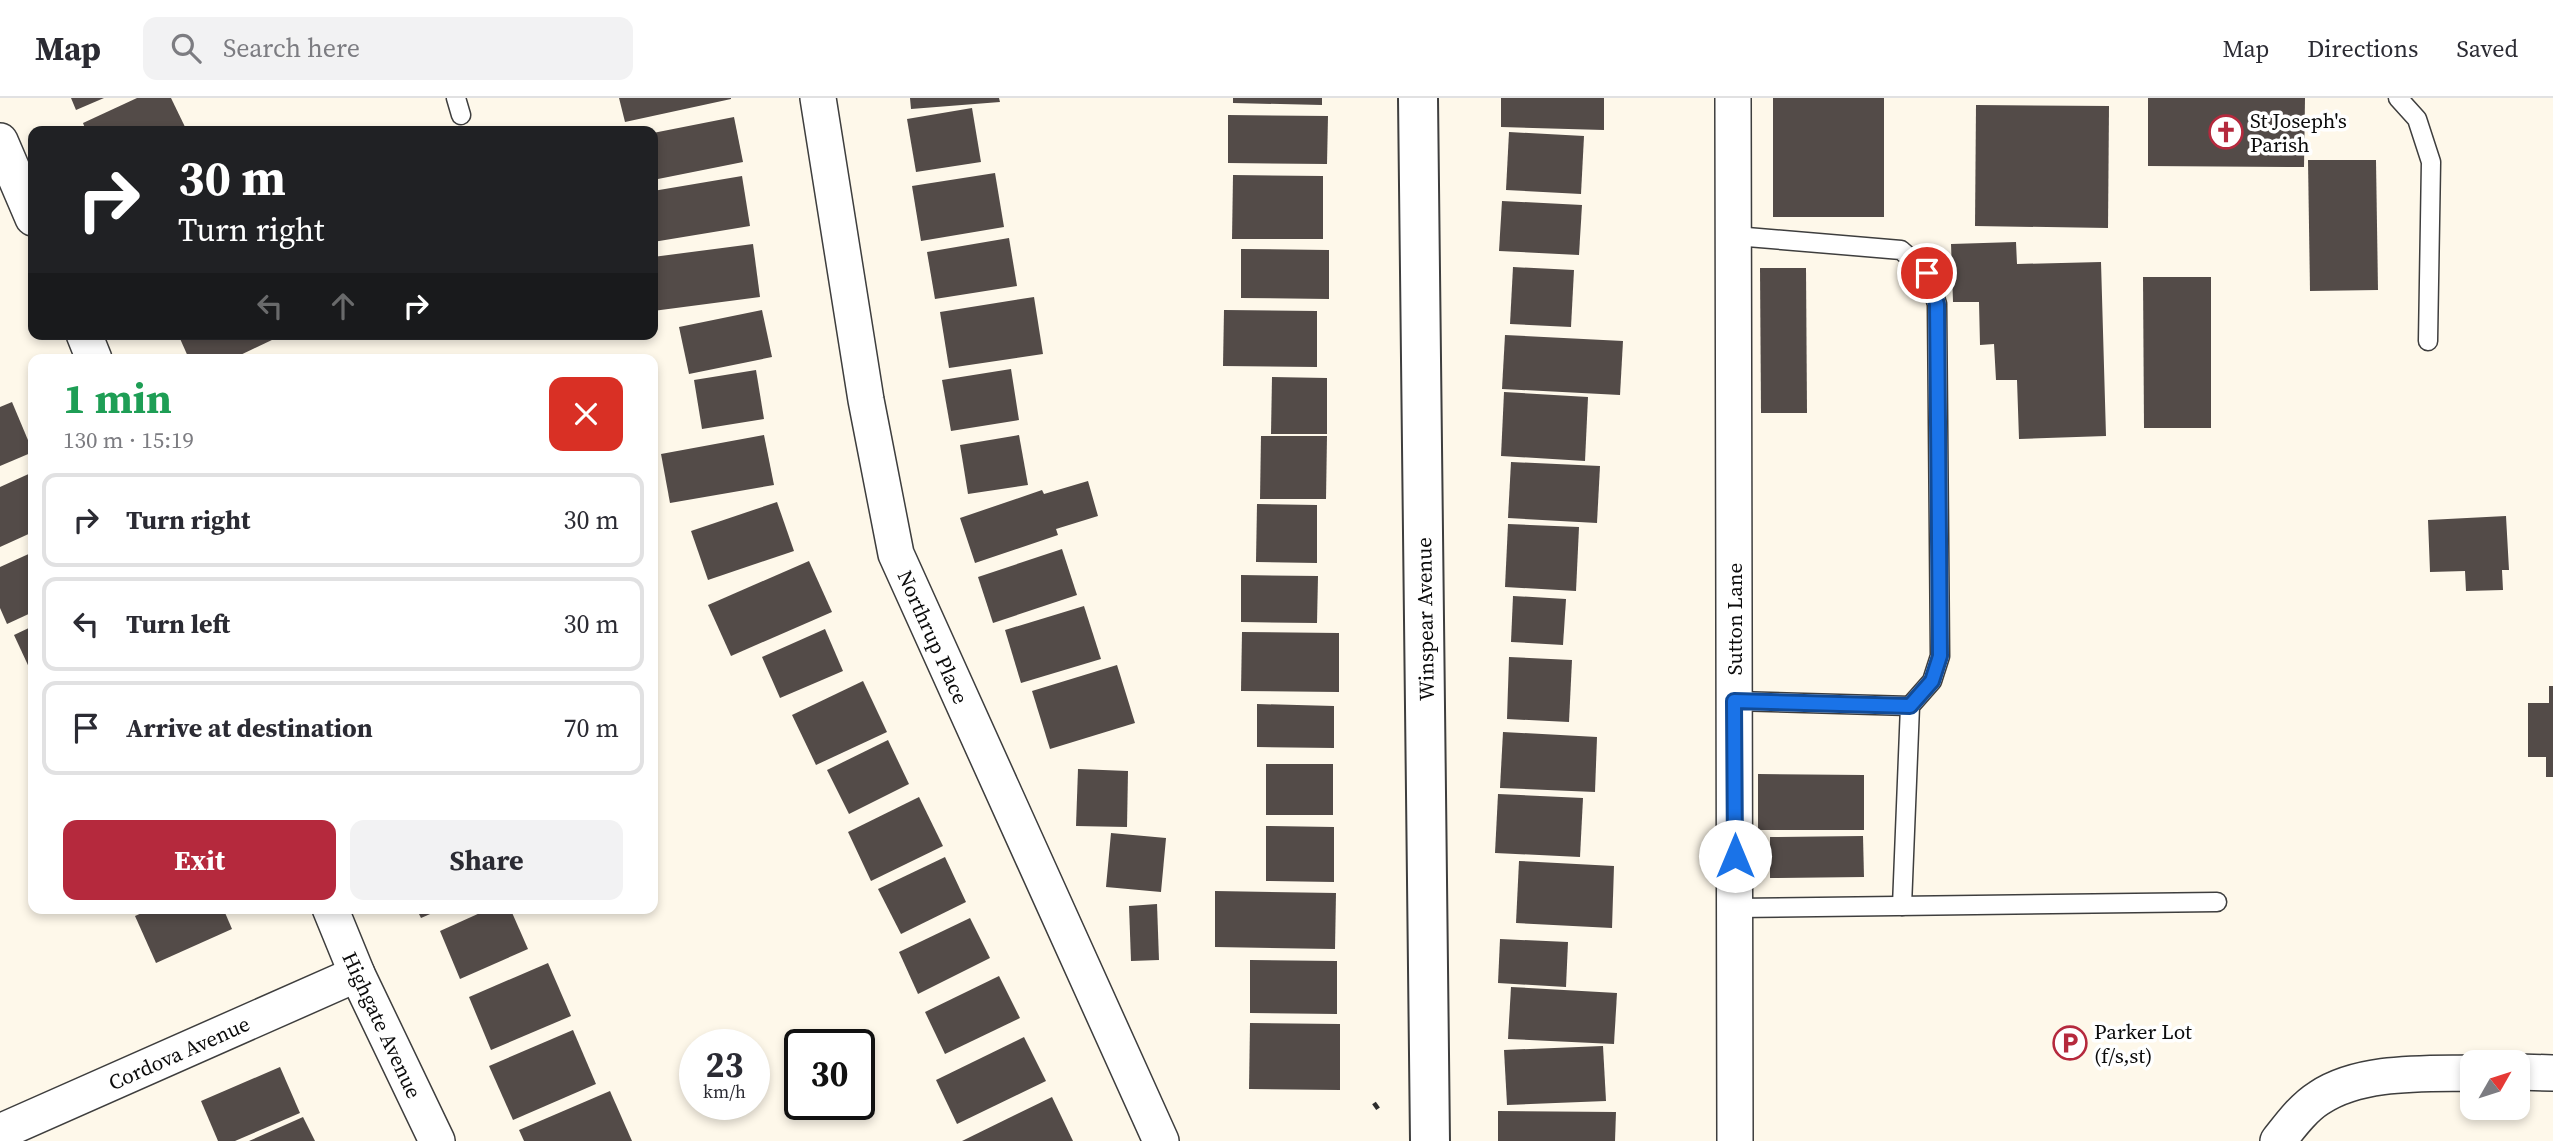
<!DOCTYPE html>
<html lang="en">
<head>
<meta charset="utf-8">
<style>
	:root { --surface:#fff; --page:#f2f2f3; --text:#2b2b33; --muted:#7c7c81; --line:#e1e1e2; --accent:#b5293d }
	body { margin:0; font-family:"Source Serif 4",serif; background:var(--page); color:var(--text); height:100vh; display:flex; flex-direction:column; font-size:26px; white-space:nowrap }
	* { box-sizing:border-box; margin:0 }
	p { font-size:23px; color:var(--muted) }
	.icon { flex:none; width:38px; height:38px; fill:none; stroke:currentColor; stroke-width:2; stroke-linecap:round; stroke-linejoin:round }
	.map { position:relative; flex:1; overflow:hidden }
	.side { position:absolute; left:28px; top:256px; width:630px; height:560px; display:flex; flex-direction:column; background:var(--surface); border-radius:14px; box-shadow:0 4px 10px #0003 }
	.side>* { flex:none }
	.guide { position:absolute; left:28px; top:28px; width:630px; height:214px; border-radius:14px; box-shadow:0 4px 10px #0003; background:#202124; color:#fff; overflow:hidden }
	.needle { width:46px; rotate:51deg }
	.controls { position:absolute; left:2460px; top:952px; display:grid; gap:14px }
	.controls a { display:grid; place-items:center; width:70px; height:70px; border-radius:14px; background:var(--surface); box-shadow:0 4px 10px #0003; font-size:35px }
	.speed { position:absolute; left:679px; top:931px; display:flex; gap:14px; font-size:35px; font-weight:700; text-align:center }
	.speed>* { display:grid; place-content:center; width:91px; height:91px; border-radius:50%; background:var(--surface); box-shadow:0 4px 10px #0003; line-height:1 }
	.speed small { font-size:18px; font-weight:400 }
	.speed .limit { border:4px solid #111; border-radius:10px; background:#fff; color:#111 }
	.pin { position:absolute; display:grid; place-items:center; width:60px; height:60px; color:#fff; margin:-30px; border:4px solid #fff; border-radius:50%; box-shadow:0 2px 7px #0007 }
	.me { position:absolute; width:77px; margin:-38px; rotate:0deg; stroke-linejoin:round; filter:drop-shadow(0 0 5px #0008) }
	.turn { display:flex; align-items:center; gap:24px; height:147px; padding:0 35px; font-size:32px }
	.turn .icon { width:91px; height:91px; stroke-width:2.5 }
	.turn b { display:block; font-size:49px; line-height:60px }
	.lanes { display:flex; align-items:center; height:66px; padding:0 35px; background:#0003; justify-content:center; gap:35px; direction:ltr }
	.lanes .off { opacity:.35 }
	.round { display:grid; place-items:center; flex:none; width:74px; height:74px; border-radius:14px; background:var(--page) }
	.overview { display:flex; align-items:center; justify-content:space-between; height:119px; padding:0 35px }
	h1 { font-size:42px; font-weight:700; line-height:52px; color:#1e9e55 }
	.button { display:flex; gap:14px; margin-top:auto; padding:14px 35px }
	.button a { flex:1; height:80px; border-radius:14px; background:var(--accent); color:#fff; font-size:28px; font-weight:700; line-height:80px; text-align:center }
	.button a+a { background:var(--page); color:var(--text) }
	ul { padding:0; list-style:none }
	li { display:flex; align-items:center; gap:21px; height:94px; margin:0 14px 10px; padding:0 21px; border:4px solid var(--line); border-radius:14px }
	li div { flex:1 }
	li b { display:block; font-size:26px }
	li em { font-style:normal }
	header { display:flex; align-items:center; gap:42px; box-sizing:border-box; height:98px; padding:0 35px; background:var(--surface); border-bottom:2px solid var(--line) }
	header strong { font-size:33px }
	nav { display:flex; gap:38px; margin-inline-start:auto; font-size:24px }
	.search { width:490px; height:63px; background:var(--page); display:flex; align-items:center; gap:18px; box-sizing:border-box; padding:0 24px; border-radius:14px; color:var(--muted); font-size:26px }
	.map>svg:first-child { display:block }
	.building { fill:#534b48 }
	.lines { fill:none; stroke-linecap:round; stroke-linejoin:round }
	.service-casing { stroke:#3e3e3e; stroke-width:21 }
	.minor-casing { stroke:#3e3e3e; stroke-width:38 }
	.tertiary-casing { stroke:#3e3e3e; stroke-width:42 }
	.path { stroke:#2d2d2d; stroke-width:4.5; stroke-dasharray:7 3.5; stroke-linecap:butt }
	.service { stroke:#fff; stroke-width:18 }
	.minor { stroke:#fff; stroke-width:35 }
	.tertiary { stroke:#fff; stroke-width:38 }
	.route-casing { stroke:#114b97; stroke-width:18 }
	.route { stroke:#1a73e8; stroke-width:12 }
	.labels { text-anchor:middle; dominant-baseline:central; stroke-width:7; stroke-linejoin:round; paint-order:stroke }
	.poi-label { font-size:21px; fill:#0b0b0b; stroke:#fff; text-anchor:start }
	.street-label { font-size:21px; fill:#0b0b0b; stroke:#fff }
</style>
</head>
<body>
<header>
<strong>Map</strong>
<div class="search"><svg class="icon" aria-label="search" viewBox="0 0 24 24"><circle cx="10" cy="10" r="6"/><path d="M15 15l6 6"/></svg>Search here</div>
<nav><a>Map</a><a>Directions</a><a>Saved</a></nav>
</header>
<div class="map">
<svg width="2553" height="1043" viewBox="0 0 2553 1043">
	<rect width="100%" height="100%" fill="#fef8ea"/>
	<g class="building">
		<polygon points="71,0 104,0 76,12"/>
		<polygon points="137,0 171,0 187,33 86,33 83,25"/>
		<polygon points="619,0 731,0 731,1 625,24"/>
		<polygon points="910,0 999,0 1000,4 911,11"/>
		<polygon points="1233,0 1322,0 1322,7 1233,5"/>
		<polygon points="1501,0 1604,0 1604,32 1501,29"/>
		<rect x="1773" y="0" width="111" height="119"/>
		<polygon points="2148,0 2305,0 2304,69 2148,68"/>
		<polygon points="1976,7 2109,8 2108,130 1975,128"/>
		<polygon points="972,10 981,64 916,74 907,21"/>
		<polygon points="1228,17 1328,18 1327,66 1228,65"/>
		<polygon points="734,19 743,64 653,82 653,35"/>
		<polygon points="1509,34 1584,38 1581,96 1506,92"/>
		<polygon points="2308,62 2376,62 2378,192 2310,193"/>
		<polygon points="995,75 1004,129 921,143 912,88"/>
		<polygon points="1233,77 1323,78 1323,141 1232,141"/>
		<polygon points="742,78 750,128 653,144 653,93"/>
		<polygon points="1502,103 1582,107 1579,157 1499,153"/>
		<polygon points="1009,140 1017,188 935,201 927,154"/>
		<polygon points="2016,144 2017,166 2101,164 2106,338 2019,341 2017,282 1996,282 1994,246 1980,247 1979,204 1953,204 1951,146"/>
		<polygon points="753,146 760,199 653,213 653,159"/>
		<polygon points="1241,151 1329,152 1329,201 1241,200"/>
		<polygon points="1513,169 1574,172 1571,229 1510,226"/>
		<polygon points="1760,170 1806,170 1807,315 1761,315"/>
		<polygon points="2143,179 2211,179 2211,330 2144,330"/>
		<polygon points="1034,199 1043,256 949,270 940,214"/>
		<polygon points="762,212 772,259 689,276 679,229"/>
		<polygon points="1224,212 1317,213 1317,269 1223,268"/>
		<polygon points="178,236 271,236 274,241 232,261 189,261"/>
		<polygon points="1505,237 1623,243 1620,297 1502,291"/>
		<polygon points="1011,271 1019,322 951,333 942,282"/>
		<polygon points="756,272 764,321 702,331 694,282"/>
		<polygon points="1272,279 1327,280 1327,336 1271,336"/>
		<polygon points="1504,294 1588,299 1585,363 1501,358"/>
		<polygon points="12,304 33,354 0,368 0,309"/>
		<polygon points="764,337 774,387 670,405 661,356"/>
		<polygon points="1019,337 1028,387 968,396 960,347"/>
		<polygon points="1261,338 1327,338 1326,401 1260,401"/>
		<polygon points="1511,364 1600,368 1597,425 1508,420"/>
		<polygon points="33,374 33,434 0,449 0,389"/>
		<polygon points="1088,383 1098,418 1056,431 1058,437 975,465 960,420 1042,392 1044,396"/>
		<polygon points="777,404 794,453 708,482 691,433"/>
		<polygon points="1257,406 1317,407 1317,465 1256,464"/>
		<polygon points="2506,418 2509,472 2502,472 2503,492 2466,493 2465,473 2430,474 2428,422"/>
		<polygon points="1508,426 1579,429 1576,493 1505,489"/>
		<polygon points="1062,451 1077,497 993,525 978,479"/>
		<polygon points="33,454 33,514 7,526 0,510 0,469"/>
		<polygon points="809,463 832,514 731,558 708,507"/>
		<polygon points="1241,477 1318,478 1317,525 1241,524"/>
		<polygon points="1513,498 1566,501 1563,547 1511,544"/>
		<polygon points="1084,508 1101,561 1021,585 1005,532"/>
		<polygon points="33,528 33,578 14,537"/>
		<polygon points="825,531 843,573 780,600 762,559"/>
		<polygon points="1242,534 1339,535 1339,594 1241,593"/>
		<polygon points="1509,559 1572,562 1569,624 1507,621"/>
		<polygon points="1117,567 1135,625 1050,651 1032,593"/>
		<polygon points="863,583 887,634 816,667 792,617"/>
		<polygon points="2549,588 2553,588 2553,679 2546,679 2546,659 2528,659 2528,605 2549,605"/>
		<polygon points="1257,606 1334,608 1334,650 1257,649"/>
		<polygon points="1503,634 1597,639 1595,694 1500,690"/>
		<polygon points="888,642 909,686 849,716 827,672"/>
		<rect x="1266" y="666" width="67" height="51"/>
		<polygon points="1078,671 1128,673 1127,729 1076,728"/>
		<polygon points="1758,676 1864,677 1864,732 1758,732"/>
		<polygon points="1498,696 1583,700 1580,759 1495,755"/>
		<polygon points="919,699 943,748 871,783 848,734"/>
		<polygon points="1266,728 1334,729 1334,784 1266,783"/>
		<polygon points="1111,735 1166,740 1161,794 1106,789"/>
		<polygon points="1863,738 1864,779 1770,780 1770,739"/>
		<polygon points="945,759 966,804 901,836 878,791"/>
		<polygon points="1519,763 1614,768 1612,830 1516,825"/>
		<polygon points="1215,793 1336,795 1335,851 1215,849"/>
		<polygon points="1157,806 1159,862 1131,863 1129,808"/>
		<polygon points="153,810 223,810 232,831 156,865 135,818"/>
		<polygon points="416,810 444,810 421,820"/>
		<polygon points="491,810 510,810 528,851 460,881 440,833"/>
		<polygon points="970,820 990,860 918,896 899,854"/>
		<polygon points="1500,841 1568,844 1566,889 1498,885"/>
		<polygon points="1250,862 1337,863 1337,916 1250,915"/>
		<polygon points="548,865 571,918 491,952 469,899"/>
		<polygon points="999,878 1020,920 945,956 925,914"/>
		<polygon points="1511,889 1617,895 1614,946 1508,941"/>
		<polygon points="1250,925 1340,926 1340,992 1249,991"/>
		<polygon points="573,932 596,986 513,1022 489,968"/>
		<polygon points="1024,939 1046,983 957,1026 936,982"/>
		<polygon points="1603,948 1606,1003 1507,1007 1504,952"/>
		<polygon points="280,969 300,1015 235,1043 218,1043 201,1003"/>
		<polygon points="610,993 632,1043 524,1043 519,1032"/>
		<polygon points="1052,999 1073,1043 962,1043"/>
		<polygon points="1498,1013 1616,1014 1615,1043 1498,1043"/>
		<polygon points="303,1019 315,1043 249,1043"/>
	</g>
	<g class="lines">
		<defs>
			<g id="service">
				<polyline points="456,0 461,17"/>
				<polyline points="2398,0 2417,21 2431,64 2428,243"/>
				<polyline points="1735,138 1901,152 1927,175 1937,206 1940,558 1932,583 1910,608 1902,808"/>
				<polyline points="1734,603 1910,608"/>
				<polyline points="1736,810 2217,804"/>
			</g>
			<g id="minor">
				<polyline points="818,0 866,302 896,456 1161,1043"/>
				<polyline points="1733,0 1735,1043"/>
				<polyline points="0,43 33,120"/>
				<polyline points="84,236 94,261"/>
				<polyline points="330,810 357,876 437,1043"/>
				<polyline points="2518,974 2553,975"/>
				<polyline points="0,1034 357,876"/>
				<path d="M2278,1043C2290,1028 2303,1010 2319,1000C2361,972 2425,976 2473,975"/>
			</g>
			<polyline id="tertiary" points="1418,0 1430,1043"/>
		</defs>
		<use href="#service" class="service-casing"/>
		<use href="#minor" class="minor-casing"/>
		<use href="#tertiary" class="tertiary-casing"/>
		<polyline class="path" points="1374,1005 1379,1012"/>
		<use href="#service" class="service"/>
		<use href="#minor" class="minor"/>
		<use href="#tertiary" class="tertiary"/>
	</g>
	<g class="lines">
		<defs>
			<polyline id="route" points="1735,758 1734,603 1910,608 1932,583 1940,558 1937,206 1927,175"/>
		</defs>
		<use href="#route" class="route-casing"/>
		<use href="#route" class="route"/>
	</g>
	<defs>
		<symbol id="church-ring" viewBox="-11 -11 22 22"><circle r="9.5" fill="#fff" stroke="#b5293d" stroke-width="1.5"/><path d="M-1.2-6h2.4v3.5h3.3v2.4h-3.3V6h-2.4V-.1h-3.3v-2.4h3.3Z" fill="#b5293d"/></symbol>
		<symbol id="parking-ring" viewBox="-11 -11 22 22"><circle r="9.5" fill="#fff" stroke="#b5293d" stroke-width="1.5"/><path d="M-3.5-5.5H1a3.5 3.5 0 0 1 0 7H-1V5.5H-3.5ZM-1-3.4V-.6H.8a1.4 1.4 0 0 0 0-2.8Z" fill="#b5293d"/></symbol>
	</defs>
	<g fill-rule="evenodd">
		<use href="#church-ring" x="2207" y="15" width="38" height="38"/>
		<use href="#parking-ring" x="2051" y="926" width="38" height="38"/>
	</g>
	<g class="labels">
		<g class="poi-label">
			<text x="2250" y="22">St Joseph's<tspan x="2250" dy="24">Parish</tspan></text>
			<text x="2094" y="933">Parker Lot<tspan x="2094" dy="24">(f/s,st)</tspan></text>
		</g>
		<g class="street-label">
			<text transform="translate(1425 521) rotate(-91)">Winspear Avenue</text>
			<text transform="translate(1734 521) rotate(-90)">Sutton Lane</text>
			<text transform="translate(933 539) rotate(66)">Northrup Place</text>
			<text transform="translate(382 927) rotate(65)">Highgate Avenue</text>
			<text transform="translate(179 955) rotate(-24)">Cordova Avenue</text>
		</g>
	</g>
</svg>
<div class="controls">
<a><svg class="needle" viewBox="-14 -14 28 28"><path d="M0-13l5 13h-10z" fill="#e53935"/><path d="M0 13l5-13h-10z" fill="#7c7c81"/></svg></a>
</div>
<div class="speed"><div>23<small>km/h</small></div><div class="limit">30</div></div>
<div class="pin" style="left:1927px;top:175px;background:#d93025"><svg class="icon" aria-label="arrive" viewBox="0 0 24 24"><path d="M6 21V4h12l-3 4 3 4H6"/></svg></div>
<svg class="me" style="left:1735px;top:758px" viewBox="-20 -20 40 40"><circle r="19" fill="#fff"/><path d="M0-13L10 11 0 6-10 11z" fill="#1a73e8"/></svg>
<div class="guide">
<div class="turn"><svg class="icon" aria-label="right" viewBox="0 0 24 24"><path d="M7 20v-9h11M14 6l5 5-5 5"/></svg><div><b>30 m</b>Turn right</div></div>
<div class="lanes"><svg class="icon off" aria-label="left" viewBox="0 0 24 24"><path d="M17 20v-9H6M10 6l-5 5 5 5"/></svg><svg class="icon off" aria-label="ahead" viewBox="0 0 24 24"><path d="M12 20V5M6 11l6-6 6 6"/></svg><svg class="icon" aria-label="right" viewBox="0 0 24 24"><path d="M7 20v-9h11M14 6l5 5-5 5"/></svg></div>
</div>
<section class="side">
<div class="overview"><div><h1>1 min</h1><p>130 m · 15:19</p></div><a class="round" style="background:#d93025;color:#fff"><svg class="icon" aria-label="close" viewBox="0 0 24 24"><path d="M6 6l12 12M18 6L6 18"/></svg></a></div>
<ul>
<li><svg class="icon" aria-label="right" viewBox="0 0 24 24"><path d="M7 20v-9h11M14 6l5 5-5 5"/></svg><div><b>Turn right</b></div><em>30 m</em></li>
<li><svg class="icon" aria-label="left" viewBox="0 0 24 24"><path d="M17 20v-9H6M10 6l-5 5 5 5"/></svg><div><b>Turn left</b></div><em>30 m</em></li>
<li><svg class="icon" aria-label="arrive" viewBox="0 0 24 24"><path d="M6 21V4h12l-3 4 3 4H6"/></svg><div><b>Arrive at destination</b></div><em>70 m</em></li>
</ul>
<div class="button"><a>Exit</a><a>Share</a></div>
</section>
</div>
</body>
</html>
